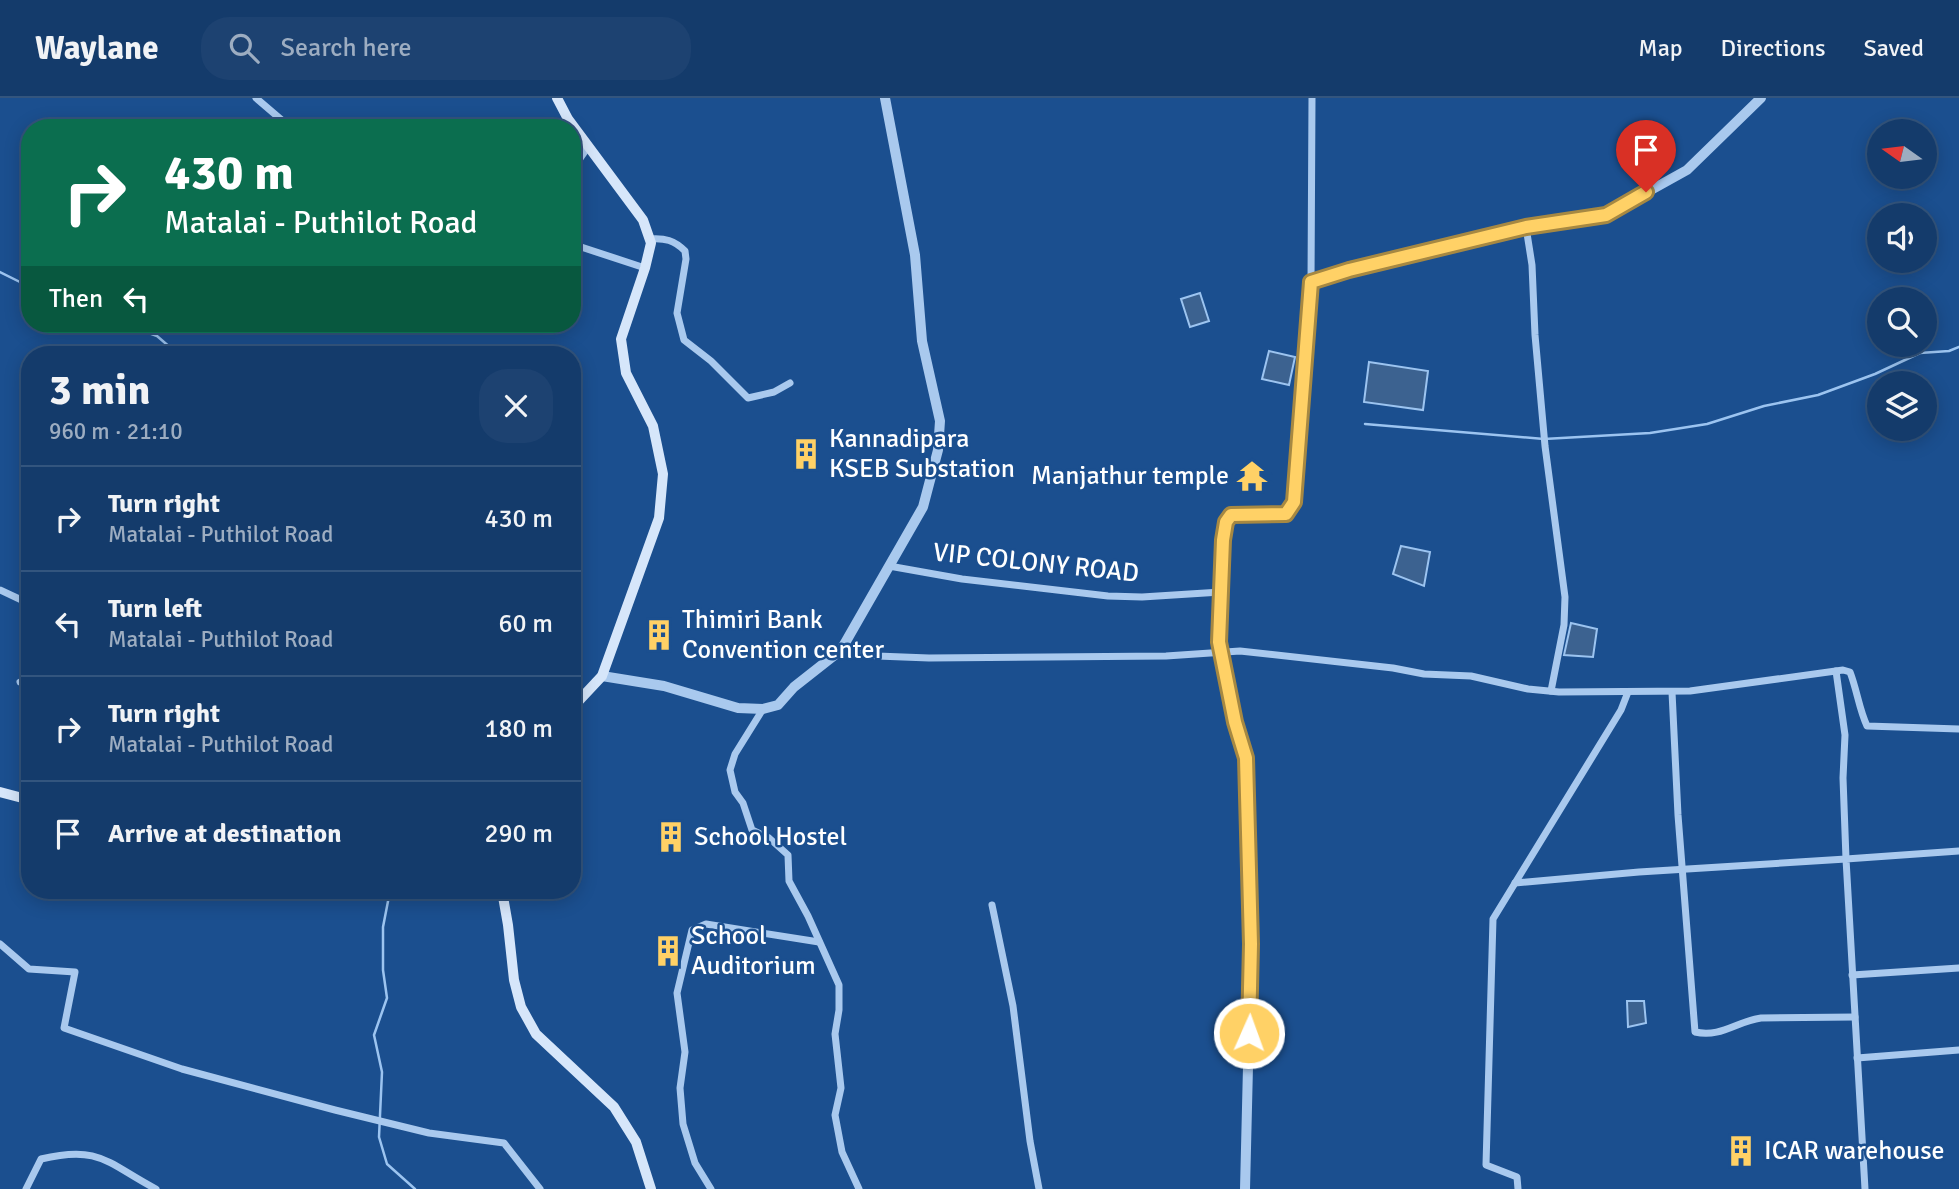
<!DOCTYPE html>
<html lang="en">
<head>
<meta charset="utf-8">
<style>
	:root { --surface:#143b6b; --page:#1d4271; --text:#f1f3f6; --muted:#9dadc1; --line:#33557e }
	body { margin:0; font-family:Signika,sans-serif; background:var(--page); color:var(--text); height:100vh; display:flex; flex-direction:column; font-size:26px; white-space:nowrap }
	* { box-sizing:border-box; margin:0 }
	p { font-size:23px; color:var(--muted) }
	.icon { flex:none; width:38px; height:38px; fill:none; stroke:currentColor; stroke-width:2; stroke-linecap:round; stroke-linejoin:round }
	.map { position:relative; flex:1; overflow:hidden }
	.drawer { position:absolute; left:21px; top:248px; width:560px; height:553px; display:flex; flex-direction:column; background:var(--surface); border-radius:28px; box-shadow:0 4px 18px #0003,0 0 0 2px var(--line) }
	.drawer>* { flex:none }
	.hud { position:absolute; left:21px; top:21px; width:560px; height:214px; border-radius:28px; box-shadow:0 4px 18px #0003,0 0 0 2px var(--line); background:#0b6e4f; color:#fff; overflow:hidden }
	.needle { width:46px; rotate:284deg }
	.controls { position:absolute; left:1867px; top:21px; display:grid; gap:14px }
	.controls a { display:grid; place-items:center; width:70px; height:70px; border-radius:50%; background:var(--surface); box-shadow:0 4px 18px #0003,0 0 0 2px var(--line); font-size:35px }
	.pin { position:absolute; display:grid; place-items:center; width:60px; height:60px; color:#fff; margin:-72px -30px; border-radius:50% 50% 50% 0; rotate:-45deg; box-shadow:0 0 7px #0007 }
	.pin .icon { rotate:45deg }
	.me { position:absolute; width:77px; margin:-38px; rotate:2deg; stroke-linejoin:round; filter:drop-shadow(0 0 5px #0008) }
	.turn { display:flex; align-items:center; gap:24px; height:147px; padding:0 28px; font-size:32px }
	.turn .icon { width:91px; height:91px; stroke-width:2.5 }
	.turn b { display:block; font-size:49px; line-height:60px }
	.then { display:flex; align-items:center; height:66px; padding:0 28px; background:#0003; gap:14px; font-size:26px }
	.round { display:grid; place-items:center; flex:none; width:74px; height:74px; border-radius:28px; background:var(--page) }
	.overview { display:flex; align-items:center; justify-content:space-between; height:119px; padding:0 28px }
	h1 { font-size:42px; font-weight:800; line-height:52px }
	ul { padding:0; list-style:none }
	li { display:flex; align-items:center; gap:21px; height:105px; padding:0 28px; border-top:2px solid var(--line) }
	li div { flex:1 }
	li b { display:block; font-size:26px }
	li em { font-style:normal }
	header { display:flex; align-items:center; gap:42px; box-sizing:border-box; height:98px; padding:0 35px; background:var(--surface); border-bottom:2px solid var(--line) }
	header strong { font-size:33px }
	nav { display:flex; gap:38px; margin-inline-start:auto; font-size:24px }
	.search { width:490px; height:63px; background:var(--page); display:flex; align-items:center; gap:18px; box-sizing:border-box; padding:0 24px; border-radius:28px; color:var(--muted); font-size:26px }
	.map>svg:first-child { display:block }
	.water { fill:#3c6290; stroke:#9cc4f0; stroke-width:2 }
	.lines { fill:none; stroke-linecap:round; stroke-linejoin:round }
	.stream { stroke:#9cc4f0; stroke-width:2.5 }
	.minor { stroke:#a9c9ee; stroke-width:7 }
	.tertiary { stroke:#a9c9ee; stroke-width:10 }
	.secondary { stroke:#d6e6fa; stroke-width:10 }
	.route-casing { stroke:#a68842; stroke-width:18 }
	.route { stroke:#ffd166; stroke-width:12 }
	.labels { text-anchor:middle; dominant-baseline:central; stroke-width:5; stroke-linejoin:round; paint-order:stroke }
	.poi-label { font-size:26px; fill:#fff; stroke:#1b4f8f; text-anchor:start }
	.street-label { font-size:26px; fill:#fff; stroke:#1b4f8f }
</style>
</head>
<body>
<header>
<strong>Waylane</strong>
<div class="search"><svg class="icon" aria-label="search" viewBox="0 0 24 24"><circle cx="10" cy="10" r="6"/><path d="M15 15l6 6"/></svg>Search here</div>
<nav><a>Map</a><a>Directions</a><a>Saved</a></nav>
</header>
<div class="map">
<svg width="1959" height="1091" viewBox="0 0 1959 1091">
	<rect width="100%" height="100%" fill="#1b4f8f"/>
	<g class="water">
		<polygon points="1200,195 1209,223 1190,229 1181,201"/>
		<polygon points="1269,253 1295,259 1289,287 1262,281"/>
		<polygon points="1369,264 1428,273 1423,312 1364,304"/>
		<polygon points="1401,448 1430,454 1424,488 1393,476"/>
		<polygon points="1571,525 1597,531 1593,559 1564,557"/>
		<polygon points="1627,903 1644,903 1646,925 1628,929"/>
	</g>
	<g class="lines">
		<g class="stream">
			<polyline points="0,174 30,189"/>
			<polyline points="124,226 157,238 179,257"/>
			<polyline points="1365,326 1544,341 1650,335 1707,326 1764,308 1818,297 1875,276 1920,255 1949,253 1959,249"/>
			<polyline points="390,793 383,829 383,872 387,900 374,937 382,974 379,1039 387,1066 415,1091"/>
		</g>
		<g class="minor">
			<polyline points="256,0 291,30"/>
			<polyline points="572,72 588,49"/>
			<polyline points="1526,129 1532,167 1535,237 1545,348 1565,499 1564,527 1551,593"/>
			<path d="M650,141C665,140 674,142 685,153L686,161L677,215L684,242L711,263L748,300L774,294L790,285"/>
			<polyline points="572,146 645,170"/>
			<polyline points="1311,184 1312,0"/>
			<polyline points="889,468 962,481 1108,498 1142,499 1221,494"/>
			<polyline points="0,492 30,506"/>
			<path d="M841,552L877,558L929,560L1166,558L1240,553L1393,570L1424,576L1471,578L1528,591L1559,594L1690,593L1843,572L1850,574C1857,592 1859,611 1867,628L1959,631"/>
			<polyline points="20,584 30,581"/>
			<path d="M1672,594L1678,717L1695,934C1721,940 1737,923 1761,920L1855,919"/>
			<polyline points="763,611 735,656 730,672 735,694 743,705 752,732 769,740 788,757 789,783 808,818 839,887 839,912 835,936 841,990 835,1017 842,1054 859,1091"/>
			<polyline points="1515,785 1639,774 1846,761 1843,680 1845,637 1836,573"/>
			<polyline points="992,807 1013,908 1030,1043 1039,1091"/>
			<polyline points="0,846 29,871 75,874 64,930 182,971 335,1012 429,1035 504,1045 540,1091"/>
			<polyline points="1852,877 1959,870"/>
			<polyline points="1857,960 1959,952"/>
			<path d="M26,1091L41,1061C100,1047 107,1065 156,1091"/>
			<polyline points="711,1091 695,1065 683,1026 680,990 685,954 677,895 692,832 706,826 819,844"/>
			<polyline points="1518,1091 1517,1079 1486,1067 1493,821 1621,612 1628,594"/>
			<polyline points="1865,1091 1846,761 1959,753"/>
		</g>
		<g class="tertiary">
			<polyline points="602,578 664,588 738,610 763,611 778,607 794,589 841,552 923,409 938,352 940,323 922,243 915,157 885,0"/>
			<polyline points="1245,1091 1251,846 1246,660 1235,623 1219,544 1223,442 1226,424 1231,417 1286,416 1294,404 1311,184 1349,172 1526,129 1606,117 1687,72 1761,0"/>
		</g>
		<g class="secondary">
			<polyline points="557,0 568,21 643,122 651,145 645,170 621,241 626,275 653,328 663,376 659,420 602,578 572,610"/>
			<polyline points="0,694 30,702"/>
			<polyline points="502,793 508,827 514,882 521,909 536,936 614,1009 636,1044 651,1091"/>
		</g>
	</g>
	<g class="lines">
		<defs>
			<polyline id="route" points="1249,935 1251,846 1246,660 1235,624 1219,544 1223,442 1226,424 1231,417 1286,416 1294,404 1311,184 1349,172 1526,129 1606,117 1646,94"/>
		</defs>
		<use href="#route" class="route-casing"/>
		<use href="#route" class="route"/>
	</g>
	<defs>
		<symbol id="building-bare" viewBox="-9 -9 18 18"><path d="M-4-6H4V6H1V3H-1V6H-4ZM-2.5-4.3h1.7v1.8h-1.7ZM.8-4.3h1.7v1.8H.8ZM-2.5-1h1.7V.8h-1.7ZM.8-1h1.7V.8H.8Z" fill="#ffd166" stroke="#1b4f8f" stroke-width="2.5" paint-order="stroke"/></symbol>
		<symbol id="temple-bare" viewBox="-9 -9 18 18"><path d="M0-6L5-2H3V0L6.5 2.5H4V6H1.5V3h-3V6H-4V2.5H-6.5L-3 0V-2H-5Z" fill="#ffd166" stroke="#1b4f8f" stroke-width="2.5" paint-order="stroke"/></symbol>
	</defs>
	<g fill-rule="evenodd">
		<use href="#building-bare" x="784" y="334" width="44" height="44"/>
		<use href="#temple-bare" x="1230" y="356" width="44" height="44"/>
		<use href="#building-bare" x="637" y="515" width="44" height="44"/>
		<use href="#building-bare" x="649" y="717" width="44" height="44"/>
		<use href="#building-bare" x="646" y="831" width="44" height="44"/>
		<use href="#building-bare" x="1719" y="1031" width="44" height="44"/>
	</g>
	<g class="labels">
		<g class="poi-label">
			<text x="829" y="341">Kannadipara<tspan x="829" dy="30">KSEB Substation</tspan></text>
			<text x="1229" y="378" text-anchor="end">Manjathur temple</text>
			<text x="682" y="522">Thimiri Bank<tspan x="682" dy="30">Convention center</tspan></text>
			<text x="694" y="739">School Hostel</text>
			<text x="691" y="838">School<tspan x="691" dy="30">Auditorium</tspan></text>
			<text x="1764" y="1053">ICAR warehouse</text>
		</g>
		<g class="street-label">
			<text transform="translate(1036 465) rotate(6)">VIP COLONY ROAD</text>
		</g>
	</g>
</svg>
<div class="controls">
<a><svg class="needle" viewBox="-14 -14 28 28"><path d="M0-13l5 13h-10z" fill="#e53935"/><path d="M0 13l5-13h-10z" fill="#9dadc1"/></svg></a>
<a><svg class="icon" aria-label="sound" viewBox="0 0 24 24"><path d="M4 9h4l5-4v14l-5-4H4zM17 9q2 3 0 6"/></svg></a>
<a><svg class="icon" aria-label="search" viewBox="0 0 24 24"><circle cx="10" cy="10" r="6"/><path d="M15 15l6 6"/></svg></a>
<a><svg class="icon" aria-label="layers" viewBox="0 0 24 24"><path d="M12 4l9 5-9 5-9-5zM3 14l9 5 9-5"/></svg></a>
</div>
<div class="pin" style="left:1646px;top:94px;background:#d93025"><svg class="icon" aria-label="arrive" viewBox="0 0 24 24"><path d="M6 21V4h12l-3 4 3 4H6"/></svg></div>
<svg class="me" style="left:1249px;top:935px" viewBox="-20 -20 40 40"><circle r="17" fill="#ffd166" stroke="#fff" stroke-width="3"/><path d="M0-11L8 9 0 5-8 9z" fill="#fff"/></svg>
<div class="hud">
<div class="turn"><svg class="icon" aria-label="right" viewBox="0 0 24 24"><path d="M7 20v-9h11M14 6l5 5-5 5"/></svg><div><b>430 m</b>Matalai - Puthilot Road</div></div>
<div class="then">Then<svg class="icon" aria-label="left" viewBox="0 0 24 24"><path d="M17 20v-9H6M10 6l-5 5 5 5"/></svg></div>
</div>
<section class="drawer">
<div class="overview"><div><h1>3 min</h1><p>960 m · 21:10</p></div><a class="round"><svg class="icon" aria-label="close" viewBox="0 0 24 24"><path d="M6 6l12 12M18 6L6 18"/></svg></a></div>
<ul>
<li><svg class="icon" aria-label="right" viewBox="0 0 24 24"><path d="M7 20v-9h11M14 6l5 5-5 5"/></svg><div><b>Turn right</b><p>Matalai - Puthilot Road</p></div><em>430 m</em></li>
<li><svg class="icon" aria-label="left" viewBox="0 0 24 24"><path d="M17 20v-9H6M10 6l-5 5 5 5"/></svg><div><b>Turn left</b><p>Matalai - Puthilot Road</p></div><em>60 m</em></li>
<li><svg class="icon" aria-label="right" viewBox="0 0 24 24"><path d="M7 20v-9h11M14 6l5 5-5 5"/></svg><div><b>Turn right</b><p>Matalai - Puthilot Road</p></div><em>180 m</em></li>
<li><svg class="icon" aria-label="arrive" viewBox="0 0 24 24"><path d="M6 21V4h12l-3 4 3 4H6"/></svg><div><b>Arrive at destination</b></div><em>290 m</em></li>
</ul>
</section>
</div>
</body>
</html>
